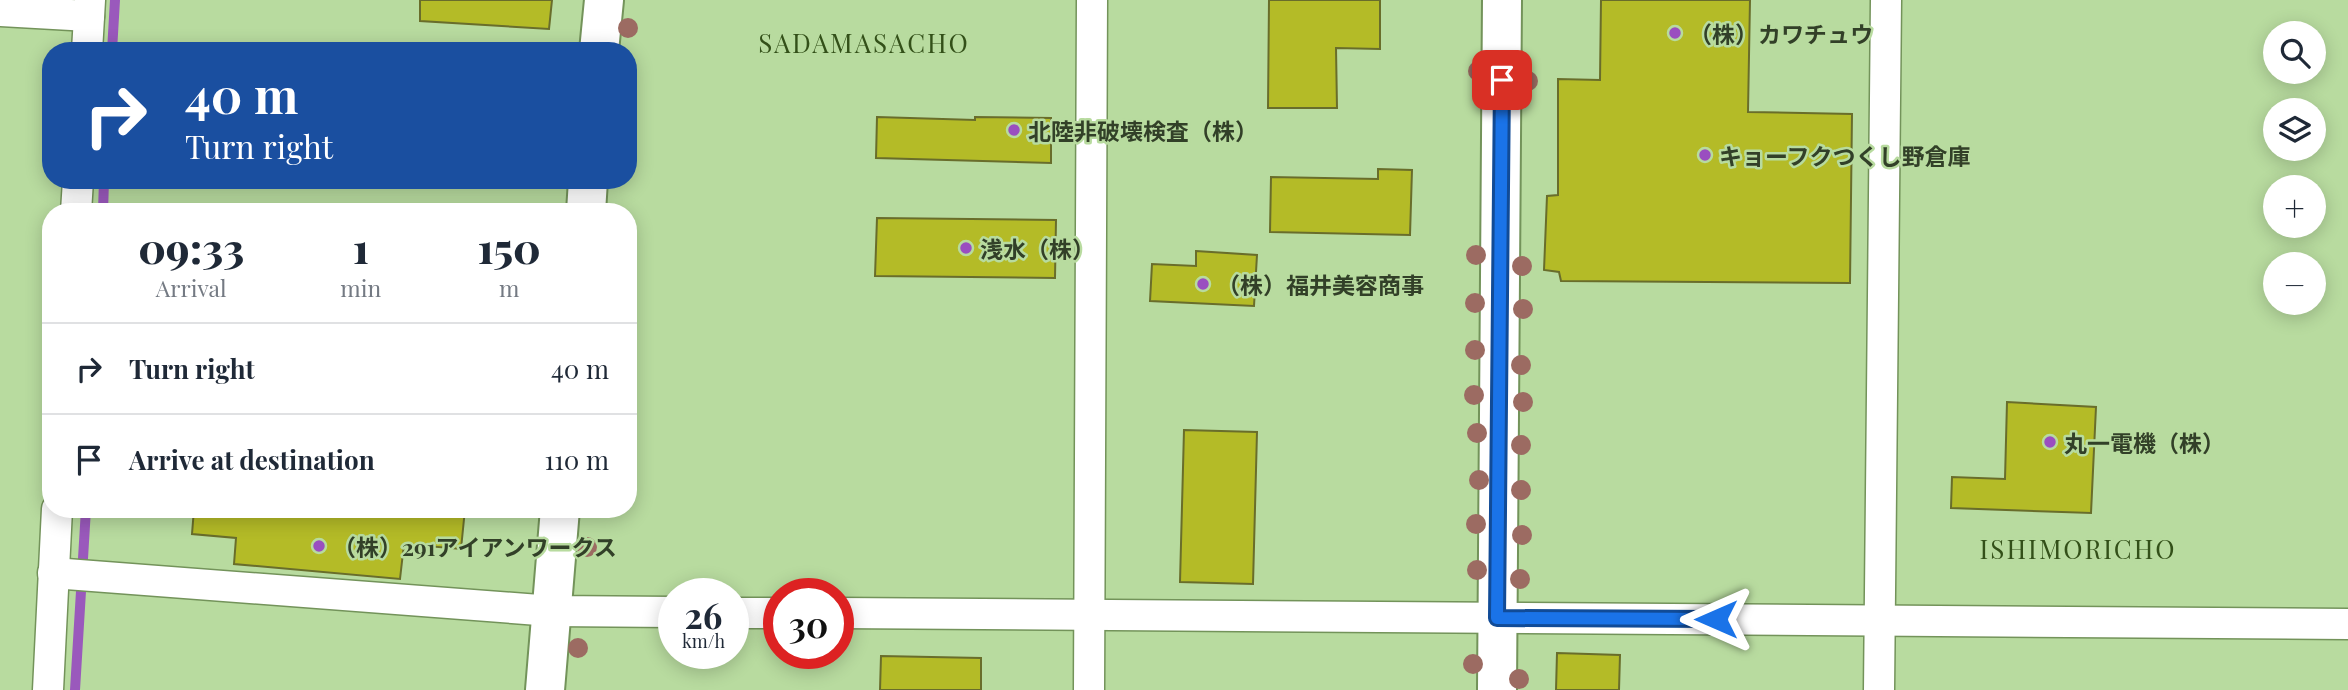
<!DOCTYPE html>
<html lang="en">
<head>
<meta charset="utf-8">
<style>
	:root { --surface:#fff; --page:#f2f2f3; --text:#1f2937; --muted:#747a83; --line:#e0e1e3 }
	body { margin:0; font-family:"Playfair Display","Noto Sans JP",serif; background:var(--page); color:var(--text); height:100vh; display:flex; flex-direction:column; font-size:26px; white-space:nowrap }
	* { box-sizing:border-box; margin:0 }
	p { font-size:23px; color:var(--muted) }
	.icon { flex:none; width:38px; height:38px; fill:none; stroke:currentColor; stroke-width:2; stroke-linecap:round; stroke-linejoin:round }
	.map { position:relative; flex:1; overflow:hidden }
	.details { position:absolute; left:42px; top:203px; width:595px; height:315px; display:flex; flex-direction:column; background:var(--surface); border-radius:28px; box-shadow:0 4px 18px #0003 }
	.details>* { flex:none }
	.guide { position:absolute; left:42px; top:42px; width:595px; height:147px; border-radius:28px; box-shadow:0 4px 18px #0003; background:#1a4fa0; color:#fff; overflow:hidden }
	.buttons { position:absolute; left:2263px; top:21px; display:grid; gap:14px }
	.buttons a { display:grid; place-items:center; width:63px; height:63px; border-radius:50%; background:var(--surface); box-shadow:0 4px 18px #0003; font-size:35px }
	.speed { position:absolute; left:658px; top:578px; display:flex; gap:14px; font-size:35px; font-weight:700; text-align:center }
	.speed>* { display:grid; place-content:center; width:91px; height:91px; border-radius:50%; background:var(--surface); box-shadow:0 4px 18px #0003; line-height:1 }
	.speed small { font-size:18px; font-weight:400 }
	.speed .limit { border:10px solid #d22; background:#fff; color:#111 }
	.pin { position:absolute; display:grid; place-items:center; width:60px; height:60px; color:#fff; margin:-30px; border-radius:14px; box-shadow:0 4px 10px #0006 }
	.me { position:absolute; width:77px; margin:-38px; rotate:270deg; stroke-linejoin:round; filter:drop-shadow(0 0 5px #0008) }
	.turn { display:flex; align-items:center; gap:24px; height:147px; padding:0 28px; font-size:32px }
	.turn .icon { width:91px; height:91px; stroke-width:2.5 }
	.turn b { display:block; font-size:49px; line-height:60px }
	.eta { display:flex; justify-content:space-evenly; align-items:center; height:119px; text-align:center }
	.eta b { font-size:42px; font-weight:800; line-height:49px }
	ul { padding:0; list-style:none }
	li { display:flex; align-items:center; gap:21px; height:91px; padding:0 28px; border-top:2px solid var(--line) }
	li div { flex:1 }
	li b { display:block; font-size:26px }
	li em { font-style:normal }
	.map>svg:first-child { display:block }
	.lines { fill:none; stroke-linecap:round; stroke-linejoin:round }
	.stream { stroke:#9a59bc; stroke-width:10 }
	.building { fill:#b4bb27; stroke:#696d2b; stroke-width:2 }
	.street-casing { stroke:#73935a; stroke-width:33 }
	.secondary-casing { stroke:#73935a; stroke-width:42 }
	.street { stroke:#fff; stroke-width:30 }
	.secondary { stroke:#fff; stroke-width:38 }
	.tree { fill:#9c6b62 }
	.route-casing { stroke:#114b97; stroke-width:18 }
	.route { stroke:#1a73e8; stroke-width:12 }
	.poi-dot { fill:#9a4ec0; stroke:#b8db9f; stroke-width:2.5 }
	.labels { text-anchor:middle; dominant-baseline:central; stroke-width:5; stroke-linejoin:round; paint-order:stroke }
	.poi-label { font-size:23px; font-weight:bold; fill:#324028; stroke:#b8db9f; text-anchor:start }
	.quarter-label { font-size:26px; letter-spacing:2px; fill:#335019; stroke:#b8db9f }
</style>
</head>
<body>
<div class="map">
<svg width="2348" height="690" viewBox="0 0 2348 690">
	<rect width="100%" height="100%" fill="#b8db9f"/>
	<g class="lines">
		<g class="stream">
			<polyline points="112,51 115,0"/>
			<polyline points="103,212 104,180"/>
			<polyline points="75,690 86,509"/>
		</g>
	</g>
	<g class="building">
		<polygon points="420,0 552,0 549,29 420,21"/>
		<polygon points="1269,0 1380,0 1380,49 1336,48 1337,108 1268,108"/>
		<polygon points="1601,0 1750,0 1748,112 1852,114 1850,283 1561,281 1559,272 1544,270 1547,196 1558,195 1558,79 1600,80"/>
		<polygon points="877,117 975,120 975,117 1051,118 1051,163 876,158"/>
		<polygon points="1378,169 1412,170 1410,235 1270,232 1271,177 1378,179"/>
		<polygon points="877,218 1056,220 1055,278 875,276"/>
		<polygon points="1196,251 1257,255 1254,306 1150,301 1152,264 1196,266"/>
		<polygon points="2007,402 2096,407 2091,513 1951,508 1952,477 2005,479"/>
		<polygon points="1184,430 1257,432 1253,584 1180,582"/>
		<polygon points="194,509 465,509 461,549 404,544 400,579 234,564 236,538 192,534"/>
		<polygon points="1557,653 1620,655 1619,690 1556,690"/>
		<polygon points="881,656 981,658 981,690 880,690"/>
	</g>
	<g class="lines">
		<defs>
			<g id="street">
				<polyline points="0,11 89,16"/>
				<polyline points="87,51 90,0"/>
				<polyline points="76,212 78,180"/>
				<polyline points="53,573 552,611 674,612"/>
				<polyline points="733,613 779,613"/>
				<polyline points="838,613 2348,624"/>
				<polyline points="48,690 57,509"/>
				<polyline points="1089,690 1092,0"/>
				<polyline points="1879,690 1886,0"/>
			</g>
			<g id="secondary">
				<polyline points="599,51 604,0"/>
				<polyline points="586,212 588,180"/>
				<polyline points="545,690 560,509"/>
				<polyline points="1497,690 1502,0"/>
			</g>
		</defs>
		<use href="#street" class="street-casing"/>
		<use href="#secondary" class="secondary-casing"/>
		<use href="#street" class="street"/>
		<use href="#secondary" class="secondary"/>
	</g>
	<g class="tree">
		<circle cx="628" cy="28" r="10"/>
		<circle cx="1478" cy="71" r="10"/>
		<circle cx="1528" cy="81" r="10"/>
		<circle cx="1476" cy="255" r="10"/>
		<circle cx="1522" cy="266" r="10"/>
		<circle cx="1475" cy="303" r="10"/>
		<circle cx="1523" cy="309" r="10"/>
		<circle cx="1475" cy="350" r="10"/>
		<circle cx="1521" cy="365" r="10"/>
		<circle cx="1474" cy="395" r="10"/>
		<circle cx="1523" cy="402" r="10"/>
		<circle cx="1477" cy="433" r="10"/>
		<circle cx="1521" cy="445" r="10"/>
		<circle cx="1479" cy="480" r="10"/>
		<circle cx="1521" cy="490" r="10"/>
		<circle cx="1476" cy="524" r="10"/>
		<circle cx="1522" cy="535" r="10"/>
		<circle cx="587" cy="547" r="10"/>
		<circle cx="1477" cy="570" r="10"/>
		<circle cx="1520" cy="579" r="10"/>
		<circle cx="578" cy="648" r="10"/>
		<circle cx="1473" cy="664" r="10"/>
		<circle cx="1519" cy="679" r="10"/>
	</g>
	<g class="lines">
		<defs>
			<polyline id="route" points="1502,80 1497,618 1716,619"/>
		</defs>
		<use href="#route" class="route-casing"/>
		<use href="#route" class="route"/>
	</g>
	<g class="poi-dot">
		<circle cx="1675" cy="33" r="7"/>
		<circle cx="1014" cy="130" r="7"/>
		<circle cx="1705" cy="155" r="7"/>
		<circle cx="966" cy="248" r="7"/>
		<circle cx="1203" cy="284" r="7"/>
		<circle cx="2050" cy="442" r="7"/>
		<circle cx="319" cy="546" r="7"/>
	</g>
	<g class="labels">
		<g class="poi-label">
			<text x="1689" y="33">（株）カワチュウ</text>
			<text x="1028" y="130">北陸非破壊検査（株）</text>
			<text x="1719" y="155">キョーフクつくし野倉庫</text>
			<text x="980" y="248">浅水（株）</text>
			<text x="1217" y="284">（株）福井美容商事</text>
			<text x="2064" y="442">丸一電機（株）</text>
			<text x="333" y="546">（株）291アイアンワークス</text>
		</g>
		<g class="quarter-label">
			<text x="864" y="42">SADAMASACHO</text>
			<text x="2078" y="548">ISHIMORICHO</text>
		</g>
	</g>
</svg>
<div class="buttons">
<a><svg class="icon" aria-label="search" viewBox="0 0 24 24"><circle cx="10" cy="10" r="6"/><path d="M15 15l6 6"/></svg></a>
<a><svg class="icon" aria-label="layers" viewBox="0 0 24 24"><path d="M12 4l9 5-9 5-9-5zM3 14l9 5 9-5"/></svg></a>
<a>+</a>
<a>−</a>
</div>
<div class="speed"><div>26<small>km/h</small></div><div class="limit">30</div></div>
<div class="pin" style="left:1502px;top:80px;background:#d93025"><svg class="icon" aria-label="arrive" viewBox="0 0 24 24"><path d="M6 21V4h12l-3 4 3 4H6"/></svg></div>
<svg class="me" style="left:1716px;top:619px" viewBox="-20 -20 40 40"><path d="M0-17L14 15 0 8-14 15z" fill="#1a73e8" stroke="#fff" stroke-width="4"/></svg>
<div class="guide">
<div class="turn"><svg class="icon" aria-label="right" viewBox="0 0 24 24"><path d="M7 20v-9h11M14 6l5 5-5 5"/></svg><div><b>40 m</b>Turn right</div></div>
</div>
<section class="details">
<div class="eta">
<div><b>09:33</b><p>Arrival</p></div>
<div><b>1</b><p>min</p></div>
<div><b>150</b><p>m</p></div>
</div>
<ul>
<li><svg class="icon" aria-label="right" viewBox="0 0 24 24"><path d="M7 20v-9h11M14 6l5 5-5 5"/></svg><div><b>Turn right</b></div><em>40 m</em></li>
<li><svg class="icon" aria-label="arrive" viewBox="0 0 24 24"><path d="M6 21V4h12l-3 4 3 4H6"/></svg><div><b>Arrive at destination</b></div><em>110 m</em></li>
</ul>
</section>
</div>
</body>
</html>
